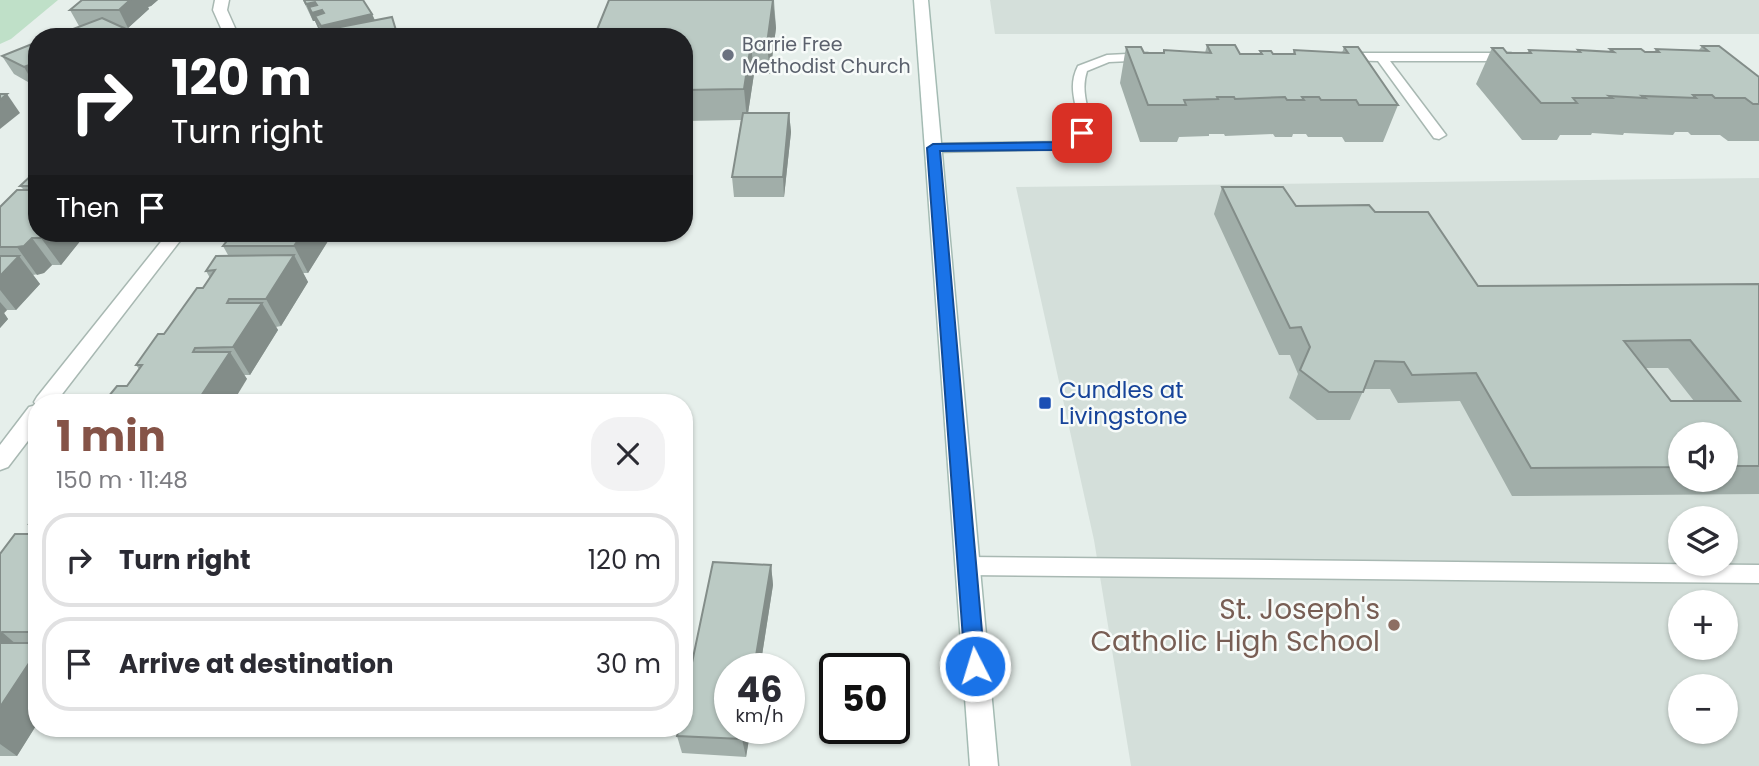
<!DOCTYPE html>
<html lang="en">
<head>
<meta charset="utf-8">
<style>
	:root { --surface:#fff; --page:#f2f2f3; --text:#2b2b33; --muted:#7c7c81; --line:#e1e1e2; --accent:#855347 }
	body { margin:0; font-family:Poppins,sans-serif; background:var(--page); color:var(--text); height:100vh; display:flex; flex-direction:column; font-size:26px; white-space:nowrap }
	* { box-sizing:border-box; margin:0 }
	p { font-size:23px; color:var(--muted) }
	.icon { flex:none; width:38px; height:38px; fill:none; stroke:currentColor; stroke-width:2; stroke-linecap:round; stroke-linejoin:round }
	.map { position:relative; flex:1; overflow:hidden }
	.details { position:absolute; left:28px; top:394px; width:665px; height:343px; display:flex; flex-direction:column; background:var(--surface); border-radius:28px; box-shadow:0 2px 5px #0004 }
	.details>* { flex:none }
	.top-card { position:absolute; left:28px; top:28px; width:665px; height:214px; border-radius:28px; box-shadow:0 2px 5px #0004; background:#202124; color:#fff; overflow:hidden }
	.buttons { position:absolute; left:1668px; top:422px; display:grid; gap:14px }
	.buttons a { display:grid; place-items:center; width:70px; height:70px; border-radius:50%; background:var(--surface); box-shadow:0 2px 5px #0004; font-size:35px }
	.speed { position:absolute; left:714px; top:653px; display:flex; gap:14px; font-size:35px; font-weight:700; text-align:center }
	.speed>* { display:grid; place-content:center; width:91px; height:91px; border-radius:50%; background:var(--surface); box-shadow:0 2px 5px #0004; line-height:1 }
	.speed small { font-size:18px; font-weight:400 }
	.speed .limit { border:4px solid #111; border-radius:10px; background:#fff; color:#111 }
	.pin { position:absolute; display:grid; place-items:center; width:60px; height:60px; color:#fff; margin:-30px; border-radius:14px; box-shadow:0 4px 10px #0006 }
	.me { position:absolute; width:77px; margin:-38px; rotate:355deg; stroke-linejoin:round; filter:drop-shadow(0 0 5px #0008) }
	.turn { display:flex; align-items:center; gap:24px; height:147px; padding:0 28px; font-size:32px }
	.turn .icon { width:91px; height:91px; stroke-width:2.5 }
	.turn b { display:block; font-size:49px; line-height:60px }
	.then { display:flex; align-items:center; height:66px; padding:0 28px; background:#0003; gap:14px; font-size:26px }
	.round { display:grid; place-items:center; flex:none; width:74px; height:74px; border-radius:28px; background:var(--page) }
	.headline { display:flex; align-items:center; justify-content:space-between; height:119px; padding:0 28px }
	h1 { font-size:42px; font-weight:700; line-height:52px; color:var(--accent) }
	ul { padding:0; list-style:none }
	li { display:flex; align-items:center; gap:21px; height:94px; margin:0 14px 10px; padding:0 14px; border:4px solid var(--line); border-radius:28px }
	li div { flex:1 }
	li b { display:block; font-size:26px }
	li em { font-style:normal }
	.map>svg:first-child { display:block }
	.built { fill:#d4dfda; fill-rule:evenodd }
	.green { fill:#bfe0c8 }
	.lines { fill:none; stroke-linecap:round; stroke-linejoin:round }
	.service-casing { stroke:#a8b8b2; stroke-width:3 }
	.minor-casing { stroke:#a8b8b2; stroke-width:3 }
	.secondary-casing { stroke:#a4bbb3; stroke-width:3 }
	.service { fill:#fff; fill-rule:evenodd }
	.minor { fill:#fff; fill-rule:evenodd }
	.secondary { fill:#fff; fill-rule:evenodd }
	.wall { fill:#a1aea9; fill-rule:evenodd }
	.shaded-wall { fill:#838d89 }
	.building { fill:#bbcac4; stroke:#838d89; stroke-width:2; fill-rule:evenodd }
	.route { fill:#1a73e8; stroke:#114b97; stroke-width:2 }
	.worship-dot { fill:#6b7280; stroke:#f7fbf9; stroke-width:2.5 }
	.transit-dot { fill:#1a4fb4; stroke:#f7fbf9; stroke-width:2.5 }
	.education-dot { fill:#8d6e63; stroke:#f7fbf9; stroke-width:2.5 }
	.labels { text-anchor:middle; dominant-baseline:central; stroke-width:5; stroke-linejoin:round; paint-order:stroke }
	.far-worship-label { font-size:19px; fill:#5b616d; stroke:#f7fbf9; text-anchor:start }
	.transit-label { font-size:23px; fill:#164399; stroke:#f7fbf9; text-anchor:start }
	.near-education-label { font-size:28px; fill:#785e54; stroke:#f7fbf9; text-anchor:end }
</style>
</head>
<body>
<div class="map">
<svg width="1759" height="766" viewBox="0 0 1759 766">
	<rect width="100%" height="100%" fill="#e6efeb"/>
	<g class="built">
		<polygon points="990,0 1759,0 1759,34 995,34"/>
		<path d="M1759,178V766H1131L1094,540L1016,187ZM1680,434H1726V480H1680ZM1680,518H1726V564H1680ZM1680,602H1726V648H1680ZM1680,686H1726V732H1680Z"/>
	</g>
	<polygon class="green" points="0,0 58,0 11,39 0,44"/>
	<g class="lines">
		<defs>
			<g id="service">
				<path d="M1147,53L1151,54V60L1109,62L1087,71C1075,108 1112,127 1062,149L933,152L926,148L933,144L1055,142C1099,123 1060,101 1078,66L1107,55Z"/>
				<polygon points="1343,53 1511,53 1517,57 1511,61 1390,61 1446,135 1439,139 1434,138 1378,61 1339,60 1339,54"/>
				<polygon points="967,557 1759,565 1759,583 967,575 960,572 957,566 960,560"/>
			</g>
			<g id="minor">
				<polygon points="215,0 229,0 227,10 239,37 225,37 213,10"/>
				<polygon points="168,233 186,233 56,402 37,402 37,429 8,467 0,470 0,445 29,407 36,405 34,402 37,397"/>
			</g>
			<polygon id="secondary" points="914,0 928,0 998,766 970,766"/>
		</defs>
		<use href="#service" class="service-casing"/>
		<use href="#minor" class="minor-casing"/>
		<use href="#secondary" class="secondary-casing"/>
		<use href="#service" class="service"/>
		<use href="#minor" class="minor"/>
		<use href="#secondary" class="secondary"/>
	</g>
	<g class="wall">
		<polygon points="82,0 158,0 151,6 148,7 149,9 128,28 79,26 70,10"/>
		<polygon points="303,0 363,0 372,14 375,20 392,17 399,37 324,37 321,30 319,30 315,21 313,21"/>
		<polygon points="774,0 776,28 770,74 754,74 748,113 789,113 791,132 784,197 734,197 732,177 741,120 684,121 684,37"/>
		<polygon points="37,42 35,86 14,74 2,56"/>
		<polygon points="1207,45 1240,54 1260,54 1260,51 1273,54 1293,54 1294,50 1342,53 1344,47 1398,105 1383,142 1345,142 1342,137 1308,137 1306,134 1293,134 1292,137 1275,137 1273,134 1225,136 1224,134 1209,134 1209,136 1179,137 1177,142 1140,142 1120,83 1126,47 1144,53 1163,53 1164,50 1205,53"/>
		<polygon points="1702,46 1759,77 1759,141 1728,141 1720,135 1691,135 1688,132 1675,132 1673,135 1624,133 1623,135 1592,133 1591,135 1560,135 1557,140 1522,140 1476,84 1492,48 1507,53 1527,53 1529,50 1576,52 1578,50 1609,52 1610,49 1654,52 1656,49 1699,50"/>
		<polygon points="37,170 37,233 80,233 77,235 81,240 61,265 52,265 44,273 33,275 40,284 16,310 7,310 4,313 8,319 0,328 0,207 24,190 20,186"/>
		<path d="M1222,187L1296,206L1375,212L1478,286L1759,284V494L1512,496L1460,401L1398,403L1390,389H1364L1350,420H1317L1289,398L1298,374L1290,355H1279L1214,214ZM1645,368H1668L1694,401H1671ZM1680,434H1726V480H1680Z"/>
		<polygon points="233,233 333,233 308,273 303,273 308,282 281,326 276,327 278,330 250,375 244,375 247,379 127,386 139,369 136,365 164,334 210,278 206,271 228,255 223,246"/>
		<polygon points="37,514 37,724 17,756 0,756 0,554 31,534 34,529 29,524"/>
		<polygon points="771,565 773,585 746,757 682,753 677,736"/>
	</g>
	<g class="shaded-wall">
		<polygon points="130,0 158,0 151,6 148,7 149,9 128,28 119,10"/>
		<polygon points="773,0 776,28 770,74 767,44"/>
		<polygon points="315,2 322,10 327,24 372,14 379,31 357,37 325,37 315,16 321,30 319,30 309,8 315,21 313,21 306,4"/>
		<polygon points="124,28 129,37 103,37"/>
		<polygon points="751,44 754,74 747,120 744,89"/>
		<polygon points="37,62 37,85 35,86 24,67"/>
		<polygon points="7,94 20,113 0,129 0,100"/>
		<polygon points="789,113 791,132 784,197 783,177"/>
		<polygon points="45,233 80,233 77,235 81,240 61,265 41,238"/>
		<polygon points="303,233 333,233 308,273 294,246"/>
		<polygon points="32,238 52,265 44,273 37,275 17,247"/>
		<polygon points="294,255 308,282 281,326 266,299"/>
		<polygon points="19,256 40,284 16,310 0,290 0,276"/>
		<polygon points="0,302 7,310 4,313 8,319 0,328"/>
		<polygon points="262,303 278,330 250,375 233,347"/>
		<polygon points="230,352 247,379 233,402 197,402"/>
		<polygon points="771,565 773,585 760,668 754,668"/>
		<polygon points="2,632 32,658 0,647 0,635"/>
		<polygon points="37,651 37,724 17,756 0,744 0,707"/>
		<polygon points="744,728 751,728 746,757 742,739"/>
	</g>
	<g class="building">
		<polygon points="82,0 130,0 119,10 70,10"/>
		<polygon points="304,0 363,0 372,14 321,26 315,16 324,13 322,10 312,13 309,7 317,5 315,2 306,4"/>
		<polygon points="609,0 773,0 767,44 751,44 744,89 684,90 684,37 594,37"/>
		<polygon points="392,17 398,37 337,37 335,28"/>
		<polygon points="102,18 124,28 103,37 52,37"/>
		<polygon points="37,42 37,62 24,67 2,56"/>
		<polygon points="1207,45 1235,45 1240,54 1262,54 1260,51 1271,51 1273,54 1295,54 1294,50 1348,53 1344,47 1358,47 1398,105 1359,105 1356,100 1321,100 1319,97 1302,97 1304,100 1287,100 1285,97 1235,99 1234,97 1217,97 1218,99 1184,100 1186,105 1148,105 1126,47 1141,47 1144,53 1164,53 1164,50 1211,53"/>
		<polygon points="1702,46 1719,46 1759,77 1759,104 1753,104 1745,98 1715,98 1712,95 1693,95 1696,98 1642,96 1645,98 1609,96 1612,98 1573,98 1577,103 1541,103 1492,48 1503,48 1507,53 1531,53 1529,50 1580,52 1578,50 1614,52 1610,49 1641,49 1645,52 1659,52 1656,49 1708,51"/>
		<polygon points="0,94 7,94 0,100"/>
		<polygon points="743,113 789,113 783,177 732,177"/>
		<polygon points="37,170 37,186 20,186"/>
		<path d="M1222,187H1283L1296,206L1369,205L1375,212H1428L1478,286L1759,284V466H1726V434H1680V467L1531,468L1476,373L1412,375L1404,362L1375,361L1363,392H1329L1300,370L1310,347L1301,327L1290,328ZM1690,340L1740,401H1671L1624,341Z"/>
		<polygon points="17,190 37,190 37,233 45,233 41,238 32,238 24,246 17,247 0,247 0,207"/>
		<polygon points="233,233 303,233 294,246 223,246"/>
		<polygon points="294,255 266,299 229,299 227,303 262,303 233,347 195,348 193,352 230,352 197,402 104,402 117,386 127,386 142,365 136,365 158,334 164,334 197,288 203,288 215,270 206,271 216,256"/>
		<polygon points="0,256 19,256 0,276"/>
		<polygon points="37,514 37,525 29,524"/>
		<polygon points="37,525 37,632 2,632 0,635 0,554 15,534 31,534"/>
		<polygon points="713,562 771,565 754,668 730,668 730,728 744,728 742,739 677,736 679,728 684,728 684,701"/>
		<polygon points="0,643 37,643 37,651 0,707"/>
	</g>
	<polygon class="route" points="1082,130 1088,133 1077,144 1057,150 940,151 985,666 982,672 975,675 968,672 965,666 927,148 933,144 1057,142 1069,139"/>
	<circle class="worship-dot" cx="728" cy="55" r="7"/>
	<rect class="transit-dot" x="1038" y="396" width="14" height="14" rx="3.5"/>
	<circle class="education-dot" cx="1394" cy="625" r="7"/>
	<g class="labels">
		<g class="far-worship-label">
			<text x="742" y="44">Barrie Free<tspan x="742" dy="22">Methodist Church</tspan></text>
		</g>
		<g class="transit-label">
			<text x="1059" y="390">Cundles at<tspan x="1059" dy="26">Livingstone</tspan></text>
		</g>
		<g class="near-education-label">
			<text x="1380" y="609">St. Joseph's<tspan x="1380" dy="32">Catholic High School</tspan></text>
		</g>
	</g>
</svg>
<div class="buttons">
<a><svg class="icon" aria-label="sound" viewBox="0 0 24 24"><path d="M4 9h4l5-4v14l-5-4H4zM17 9q2 3 0 6"/></svg></a>
<a><svg class="icon" aria-label="layers" viewBox="0 0 24 24"><path d="M12 4l9 5-9 5-9-5zM3 14l9 5 9-5"/></svg></a>
<a>+</a>
<a>−</a>
</div>
<div class="speed"><div>46<small>km/h</small></div><div class="limit">50</div></div>
<div class="pin" style="left:1082px;top:133px;background:#d93025"><svg class="icon" aria-label="arrive" viewBox="0 0 24 24"><path d="M6 21V4h12l-3 4 3 4H6"/></svg></div>
<svg class="me" style="left:975px;top:666px" viewBox="-20 -20 40 40"><circle r="17" fill="#1a73e8" stroke="#fff" stroke-width="3"/><path d="M0-11L8 9 0 5-8 9z" fill="#fff"/></svg>
<div class="top-card">
<div class="turn"><svg class="icon" aria-label="right" viewBox="0 0 24 24"><path d="M7 20v-9h11M14 6l5 5-5 5"/></svg><div><b>120 m</b>Turn right</div></div>
<div class="then">Then<svg class="icon" aria-label="arrive" viewBox="0 0 24 24"><path d="M6 21V4h12l-3 4 3 4H6"/></svg></div>
</div>
<section class="details">
<div class="headline"><div><h1>1 min</h1><p>150 m · 11:48</p></div><a class="round"><svg class="icon" aria-label="close" viewBox="0 0 24 24"><path d="M6 6l12 12M18 6L6 18"/></svg></a></div>
<ul>
<li><svg class="icon" aria-label="right" viewBox="0 0 24 24"><path d="M7 20v-9h11M14 6l5 5-5 5"/></svg><div><b>Turn right</b></div><em>120 m</em></li>
<li><svg class="icon" aria-label="arrive" viewBox="0 0 24 24"><path d="M6 21V4h12l-3 4 3 4H6"/></svg><div><b>Arrive at destination</b></div><em>30 m</em></li>
</ul>
</section>
</div>
</body>
</html>
